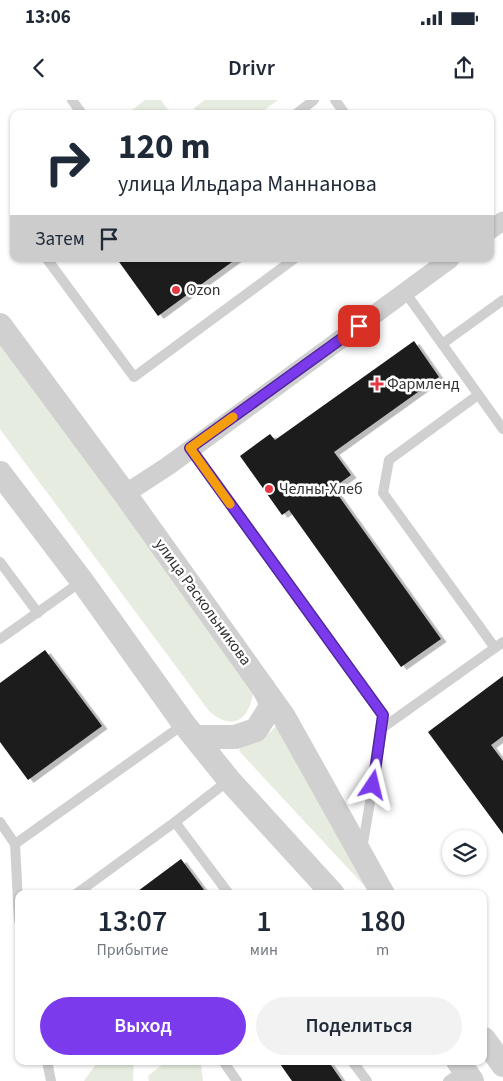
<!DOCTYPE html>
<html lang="ru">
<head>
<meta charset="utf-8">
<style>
	:root { --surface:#fff; --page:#f2f2f3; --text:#1f2937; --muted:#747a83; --accent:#7c3aed }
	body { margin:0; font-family:"Source Sans 3",sans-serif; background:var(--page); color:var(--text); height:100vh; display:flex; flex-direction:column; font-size:19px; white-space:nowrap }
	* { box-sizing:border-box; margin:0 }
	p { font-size:16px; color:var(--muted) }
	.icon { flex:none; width:28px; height:28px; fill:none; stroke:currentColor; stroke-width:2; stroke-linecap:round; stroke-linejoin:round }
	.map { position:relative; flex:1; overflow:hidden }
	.drawer { position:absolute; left:15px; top:790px; width:472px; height:175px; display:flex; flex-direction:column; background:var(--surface); border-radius:10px; box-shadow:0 1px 4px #0004 }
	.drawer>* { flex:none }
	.banner { position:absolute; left:10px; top:10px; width:484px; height:152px; border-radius:10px; box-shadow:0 1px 4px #0004; background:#fff; color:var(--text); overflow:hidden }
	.controls { position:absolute; left:442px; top:730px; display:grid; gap:10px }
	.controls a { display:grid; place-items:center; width:45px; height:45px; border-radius:50%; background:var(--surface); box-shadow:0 1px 4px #0004; font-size:25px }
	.pin { position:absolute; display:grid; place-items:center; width:42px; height:42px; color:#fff; margin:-21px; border-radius:10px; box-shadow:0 2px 8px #0006 }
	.me { position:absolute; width:55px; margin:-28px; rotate:10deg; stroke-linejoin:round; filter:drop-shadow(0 0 4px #0008) }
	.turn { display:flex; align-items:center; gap:18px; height:105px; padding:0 25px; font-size:22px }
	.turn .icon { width:65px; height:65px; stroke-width:2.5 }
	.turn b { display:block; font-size:35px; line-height:42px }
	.then { display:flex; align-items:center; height:48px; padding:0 25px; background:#0003; gap:10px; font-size:19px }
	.eta { display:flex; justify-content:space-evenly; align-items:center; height:85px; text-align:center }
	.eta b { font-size:30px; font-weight:600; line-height:35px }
	.cta { display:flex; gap:10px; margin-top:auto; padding:10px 25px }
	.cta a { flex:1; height:58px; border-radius:30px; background:var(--accent); color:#fff; font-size:20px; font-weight:600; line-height:58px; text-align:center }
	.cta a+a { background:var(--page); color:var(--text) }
	.status { display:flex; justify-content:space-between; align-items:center; height:35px; padding:0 25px; background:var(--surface); direction:ltr }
	.status svg { height:14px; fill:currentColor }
	header { display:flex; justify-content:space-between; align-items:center; height:65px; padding:0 25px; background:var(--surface); font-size:22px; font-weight:600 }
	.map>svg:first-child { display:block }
	.green { fill:#e6ecdf }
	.building { fill:#1a1a1a; filter:url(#shadow) }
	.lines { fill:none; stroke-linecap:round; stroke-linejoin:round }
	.service { stroke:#d0d0d0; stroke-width:10 }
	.minor { stroke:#d0d0d0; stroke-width:19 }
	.tertiary { stroke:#d0d0d0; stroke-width:24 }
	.route-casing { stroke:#51269a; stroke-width:12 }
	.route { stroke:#7c3aed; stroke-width:9 }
	.slow { stroke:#f59e0b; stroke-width:9 }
	.poi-dot { fill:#e63946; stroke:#fff; stroke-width:2 }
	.labels { text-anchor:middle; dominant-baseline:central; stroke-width:5; stroke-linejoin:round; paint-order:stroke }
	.poi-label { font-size:16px; fill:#333; stroke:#fff; text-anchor:start }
	.street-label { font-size:16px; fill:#333; stroke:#fff }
</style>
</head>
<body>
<div class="status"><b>13:06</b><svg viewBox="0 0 49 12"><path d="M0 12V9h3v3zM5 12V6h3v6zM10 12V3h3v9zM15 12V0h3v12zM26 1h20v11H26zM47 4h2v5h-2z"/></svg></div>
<header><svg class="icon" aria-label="back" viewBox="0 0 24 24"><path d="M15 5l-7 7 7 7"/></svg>Drivr<svg class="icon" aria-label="share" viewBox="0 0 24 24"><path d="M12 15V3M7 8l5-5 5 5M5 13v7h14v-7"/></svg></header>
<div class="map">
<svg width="503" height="981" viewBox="0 0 503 981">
	<defs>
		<filter id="shadow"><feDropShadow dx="5.5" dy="3" stdDeviation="0" flood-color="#0004"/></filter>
	</defs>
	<rect width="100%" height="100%" fill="#fff"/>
	<g class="green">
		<polygon points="145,0 161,0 171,14 127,14"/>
		<polygon points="205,0 278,0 259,14 198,14 194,8"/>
		<path d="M0,230L254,587C251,617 235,634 209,611L0,329Z"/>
		<path d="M282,621L372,794L239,651L241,645C250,643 260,642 267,635C273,630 276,625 282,621Z"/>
		<polygon points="98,961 134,961 133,981 84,981"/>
		<polygon points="167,961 195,961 201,965 203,981 149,981 148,976"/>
	</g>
	<g class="building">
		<polygon points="117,159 236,159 158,216"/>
		<polygon points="414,241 439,277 334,352 351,375 333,388 441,539 401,567 289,410 282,415 240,356 270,334 275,340"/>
		<polygon points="45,550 102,626 28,680 0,642 0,583"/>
		<polygon points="503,576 503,636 491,645 503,661 503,734 428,632"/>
		<polygon points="181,759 207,794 134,794"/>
		<polygon points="278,961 328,961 342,981 292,981"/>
	</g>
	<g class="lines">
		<g class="service">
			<polyline points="72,0 82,14"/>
			<polyline points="335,0 345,14"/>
			<polyline points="296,14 314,0"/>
			<polyline points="47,159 134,277 294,159"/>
			<polyline points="405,192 503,329"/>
			<polyline points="442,244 503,200"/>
			<polyline points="478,295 389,360 383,393 495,548"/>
			<polyline points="190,348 383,615 379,650 362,749"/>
			<polyline points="0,462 38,513"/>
			<polyline points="0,539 82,481"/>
			<polyline points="381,629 503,542"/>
			<polyline points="0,722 15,744 19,820"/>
			<polyline points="175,722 229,794"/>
			<polyline points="15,744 184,624"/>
			<polyline points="76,794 175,722 229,680"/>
			<polyline points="47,961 51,981"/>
			<polyline points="223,961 237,981"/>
			<polyline points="352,961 367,981"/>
			<polyline points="448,981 458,974"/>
		</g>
		<g class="minor">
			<polyline points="490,130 503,121"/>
			<polyline points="125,394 168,366 450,159"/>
		</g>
		<g class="tertiary">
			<polyline points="0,225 125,394 284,617 383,794"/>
			<polyline points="0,373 82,481 184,624 229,680 333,794"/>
			<polyline points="195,637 235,637 256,630 272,605 264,589"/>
			<polyline points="484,939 503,965"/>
			<polyline points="458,961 472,981"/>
		</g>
	</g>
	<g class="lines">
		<defs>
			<polyline id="route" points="359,226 190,348 383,615 373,685"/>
		</defs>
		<use href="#route" class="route-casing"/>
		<use href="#route" class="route"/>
		<polyline class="slow" points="230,404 190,348 233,317"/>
	</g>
	<g class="poi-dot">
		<circle cx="176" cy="190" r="5"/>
		<path d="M374.5 276.5h5v5h5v5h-5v5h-5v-5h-5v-5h5z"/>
		<circle cx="269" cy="389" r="5"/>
	</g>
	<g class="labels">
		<g class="poi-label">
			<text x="186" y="190">Ozon</text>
			<text x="387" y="284">Фармленд</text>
			<text x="279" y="389">Челны-Хлеб</text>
		</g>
		<g class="street-label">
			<text transform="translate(203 502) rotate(54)">улица Раскольникова</text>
		</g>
	</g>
</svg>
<div class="controls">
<a><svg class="icon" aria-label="layers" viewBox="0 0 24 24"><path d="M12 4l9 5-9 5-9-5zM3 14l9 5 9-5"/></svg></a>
</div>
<div class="pin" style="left:359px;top:226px;background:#d93025"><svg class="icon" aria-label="arrive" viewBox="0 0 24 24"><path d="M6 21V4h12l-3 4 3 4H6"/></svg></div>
<svg class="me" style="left:373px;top:685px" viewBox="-20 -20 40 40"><path d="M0-17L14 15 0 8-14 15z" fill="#7c3aed" stroke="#fff" stroke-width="4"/></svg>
<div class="banner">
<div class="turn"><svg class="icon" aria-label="right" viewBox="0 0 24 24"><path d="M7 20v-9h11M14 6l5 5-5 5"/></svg><div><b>120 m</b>улица Ильдара Маннанова</div></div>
<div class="then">Затем<svg class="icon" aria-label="arrive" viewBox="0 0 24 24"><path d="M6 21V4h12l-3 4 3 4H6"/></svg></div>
</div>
<section class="drawer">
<div class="eta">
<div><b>13:07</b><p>Прибытие</p></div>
<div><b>1</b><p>мин</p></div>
<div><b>180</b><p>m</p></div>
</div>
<div class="cta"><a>Выход</a><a>Поделиться</a></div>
</section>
</div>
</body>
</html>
